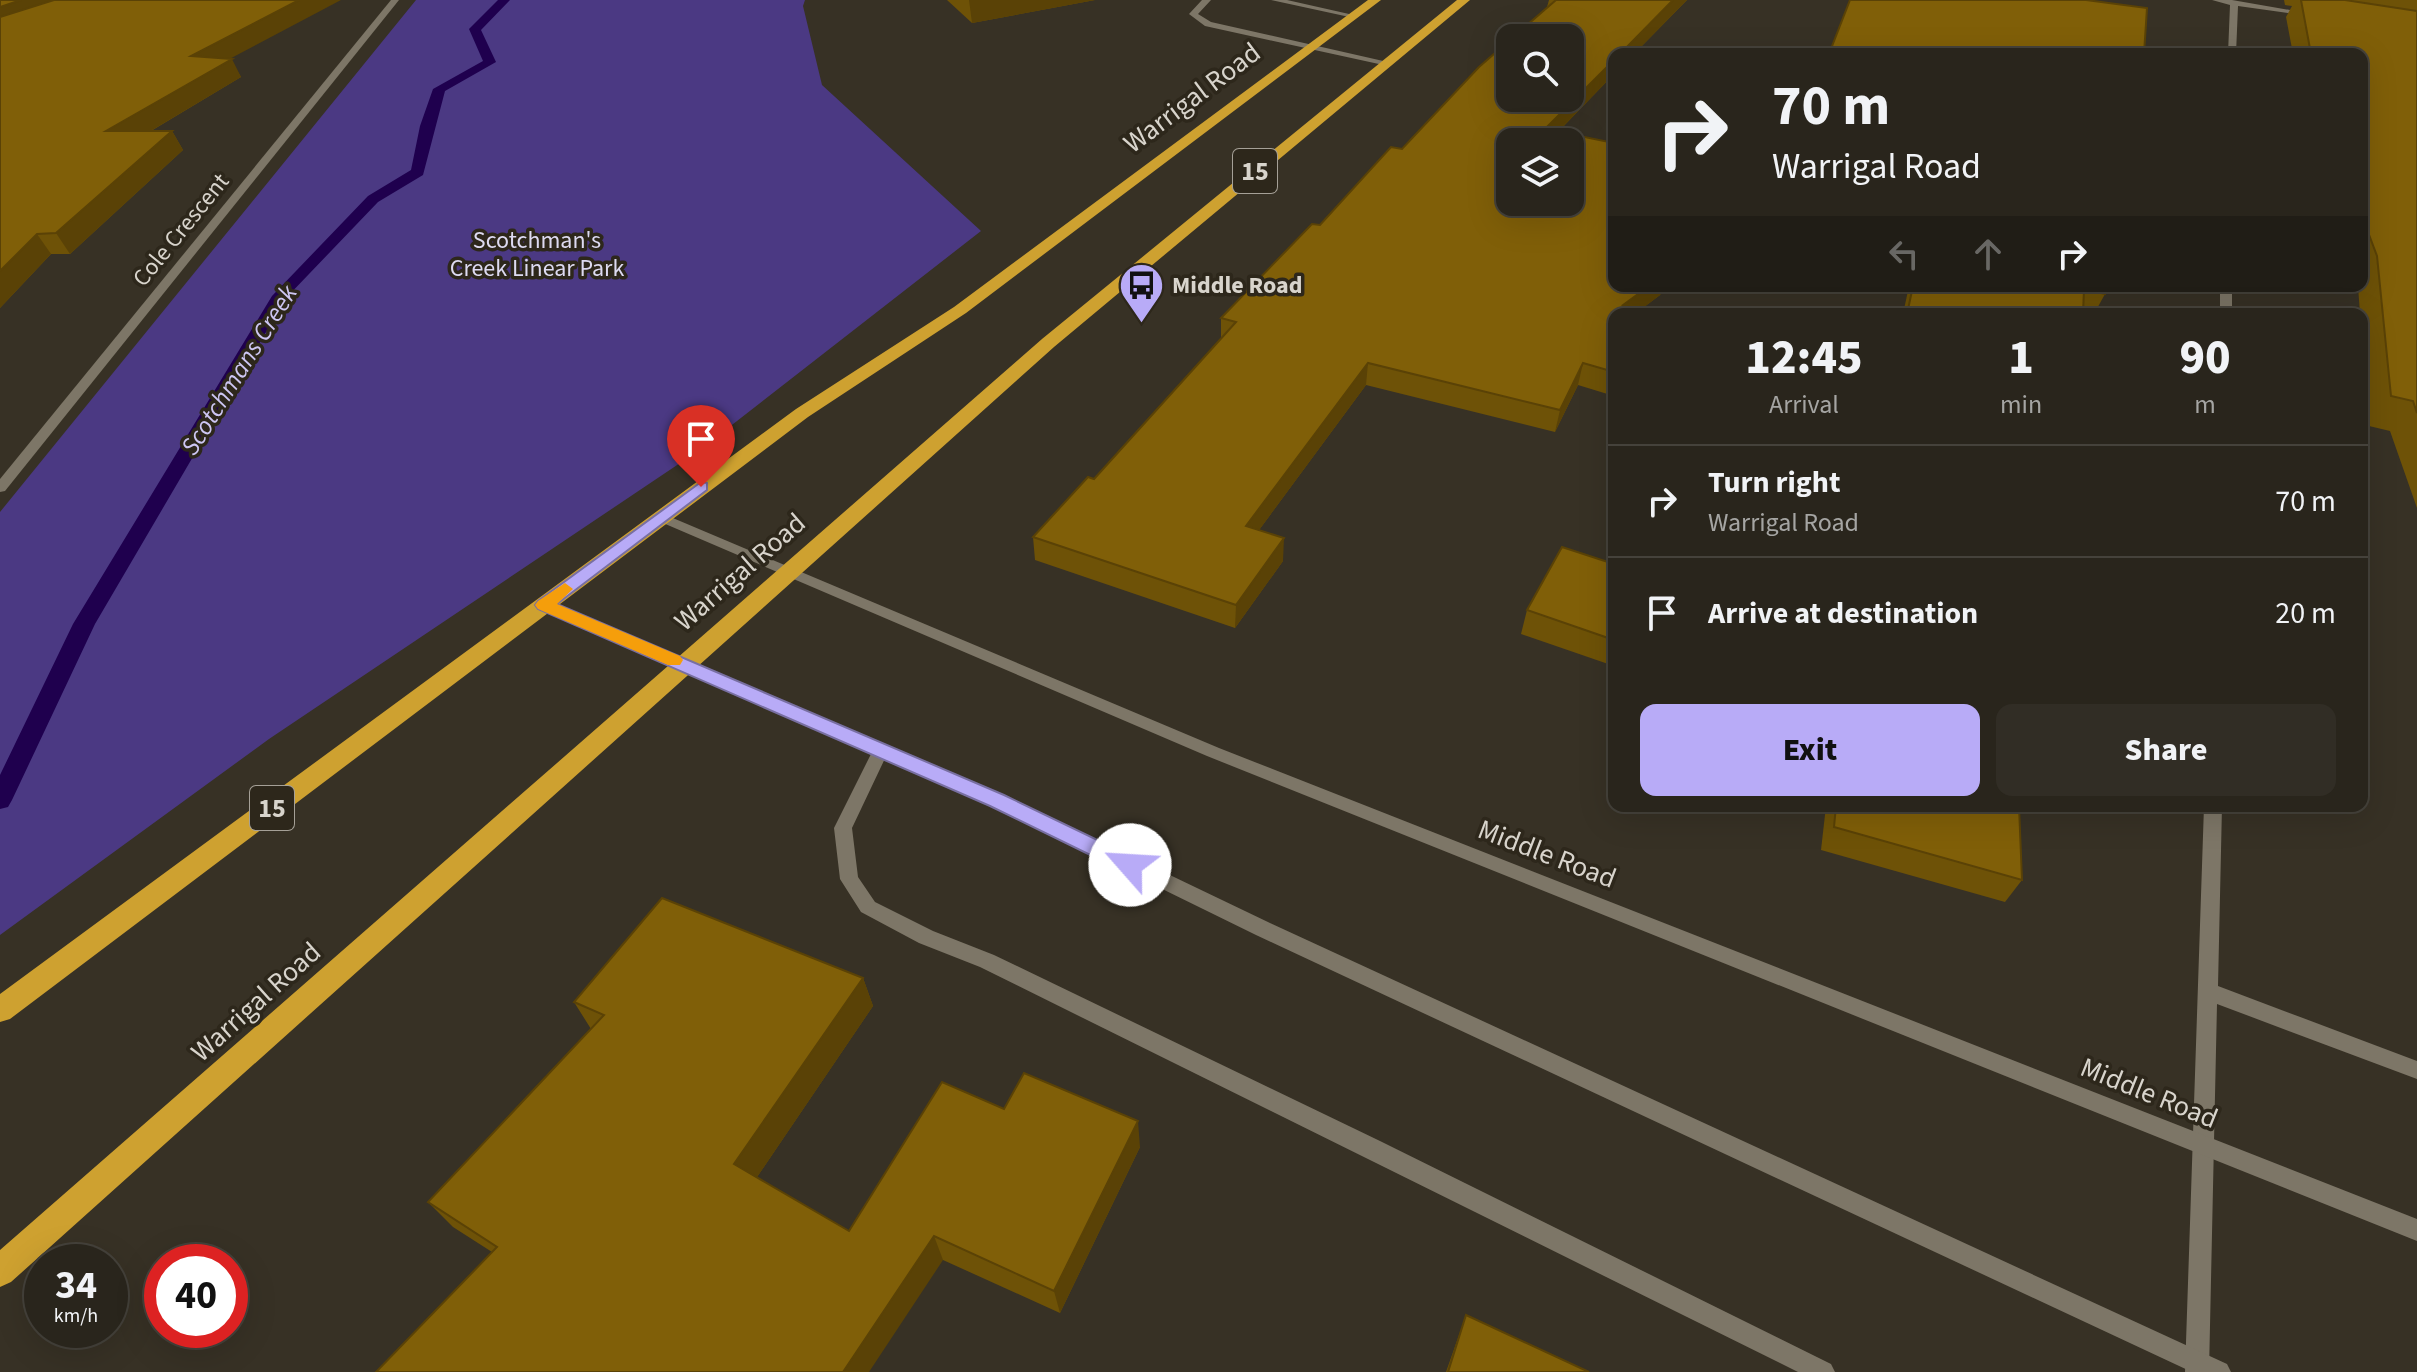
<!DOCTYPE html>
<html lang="en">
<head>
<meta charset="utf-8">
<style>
	:root { --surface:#29251c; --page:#312d25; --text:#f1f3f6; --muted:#a5a5a3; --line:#45423b; --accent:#b8abf7 }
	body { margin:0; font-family:"Source Sans 3",sans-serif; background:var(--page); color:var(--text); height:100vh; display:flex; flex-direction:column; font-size:30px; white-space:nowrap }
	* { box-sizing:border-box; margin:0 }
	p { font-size:26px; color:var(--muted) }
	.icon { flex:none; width:44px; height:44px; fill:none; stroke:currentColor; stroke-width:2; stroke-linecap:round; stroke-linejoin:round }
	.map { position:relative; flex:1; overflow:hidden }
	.side { position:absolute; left:1608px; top:308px; width:760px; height:504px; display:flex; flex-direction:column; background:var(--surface); border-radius:16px; box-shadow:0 8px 32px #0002,0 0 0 2px var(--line) }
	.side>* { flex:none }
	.guide { position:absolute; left:1608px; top:48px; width:760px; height:244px; border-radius:16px; box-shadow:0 8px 32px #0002,0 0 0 2px var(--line); background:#29251c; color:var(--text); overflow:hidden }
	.tools { position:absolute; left:1496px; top:24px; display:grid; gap:16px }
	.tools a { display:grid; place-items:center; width:88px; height:88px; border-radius:16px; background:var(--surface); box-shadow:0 8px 32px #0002,0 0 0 2px var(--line); font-size:40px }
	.speed { position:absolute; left:24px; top:1244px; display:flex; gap:16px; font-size:40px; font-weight:700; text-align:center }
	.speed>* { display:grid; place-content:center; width:104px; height:104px; border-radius:50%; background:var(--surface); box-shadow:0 8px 32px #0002,0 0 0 2px var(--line); line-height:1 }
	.speed small { font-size:20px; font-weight:400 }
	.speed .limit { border:12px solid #d22; background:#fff; color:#111 }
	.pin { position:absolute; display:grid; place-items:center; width:68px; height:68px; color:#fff; margin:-82px -34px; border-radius:50% 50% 50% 0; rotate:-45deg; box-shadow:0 0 8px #0007 }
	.pin .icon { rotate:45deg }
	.me { position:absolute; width:88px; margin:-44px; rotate:296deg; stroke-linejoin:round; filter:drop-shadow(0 0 6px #0008) }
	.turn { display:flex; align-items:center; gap:28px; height:168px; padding:0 32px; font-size:36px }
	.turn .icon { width:104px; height:104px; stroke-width:2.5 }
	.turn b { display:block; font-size:56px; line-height:68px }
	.lanes { display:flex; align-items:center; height:76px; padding:0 32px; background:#0003; justify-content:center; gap:40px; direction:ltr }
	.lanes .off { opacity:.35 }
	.eta { display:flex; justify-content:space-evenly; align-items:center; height:136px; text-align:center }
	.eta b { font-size:48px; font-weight:800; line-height:56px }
	.button { display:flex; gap:16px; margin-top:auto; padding:16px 32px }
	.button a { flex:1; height:92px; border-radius:16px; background:var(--accent); color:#111; font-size:32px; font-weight:800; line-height:92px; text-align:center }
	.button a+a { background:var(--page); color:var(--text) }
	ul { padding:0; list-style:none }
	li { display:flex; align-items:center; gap:24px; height:112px; padding:0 32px; border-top:2px solid var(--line) }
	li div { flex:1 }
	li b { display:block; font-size:30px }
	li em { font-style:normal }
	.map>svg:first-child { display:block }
	.green { fill:#4b3983 }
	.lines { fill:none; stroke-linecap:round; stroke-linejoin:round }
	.stream { fill:#1f004e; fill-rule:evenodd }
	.service { fill:#7d7667; fill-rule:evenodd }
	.minor { fill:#7d7667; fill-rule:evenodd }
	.tertiary { fill:#7d7667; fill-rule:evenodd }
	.trunk { fill:#cea130; fill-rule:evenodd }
	.wall { fill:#6e5207 }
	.shaded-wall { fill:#5a4206 }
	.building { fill:#805f08; stroke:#5a4206; stroke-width:2; fill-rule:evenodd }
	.route { fill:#b8abf7; stroke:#786fa1; stroke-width:2 }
	.slow { fill:#f59e0b }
	.labels { text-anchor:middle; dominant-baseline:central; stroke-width:7; stroke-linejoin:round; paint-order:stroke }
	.far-street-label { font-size:24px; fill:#d8d4cc; stroke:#2d271b }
	.far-park-label { font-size:24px; fill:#dddaf1; stroke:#2d271b }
	.far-poi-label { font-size:24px; font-weight:bold; fill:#d8d4cc; stroke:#2d271b; text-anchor:start }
	.shield { fill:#2d271b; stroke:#a5a097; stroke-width:2 }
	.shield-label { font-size:26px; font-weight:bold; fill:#d8d4cc }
	.far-water-label { font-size:26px; font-style:italic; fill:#cdc6f3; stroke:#2d271b }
	.street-label { font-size:28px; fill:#d8d4cc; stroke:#2d271b }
</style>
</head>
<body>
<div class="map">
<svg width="2417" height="1372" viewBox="0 0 2417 1372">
	<rect width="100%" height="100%" fill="#373125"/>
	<polygon class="green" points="416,0 805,0 803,6 822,85 981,231 701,449 269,739 0,935 0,512"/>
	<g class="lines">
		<polygon class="stream" points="498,0 510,0 481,30 496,62 445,91 423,175 378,202 286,298 95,624 12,800 8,807 0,809 0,775 73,624 272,296 368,196 411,170 420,126 433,89 483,61 469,29"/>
		<g class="service">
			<polygon points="1202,0 1211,0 1198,14 1211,22 1392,63 1388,66 1205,26 1189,14"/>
			<polygon points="1271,0 1287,0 1358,16 1354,18"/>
		</g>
		<g class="minor">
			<polygon points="391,0 399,0 5,491 0,492 0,479"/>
			<polygon points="2212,0 2232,0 2313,14 2309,16 2238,6 2236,54 2228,54 2230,5"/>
			<rect x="2220" y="286" width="12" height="28"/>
			<polygon points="881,744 887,746 889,750 852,828 858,877 875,902 933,931 994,955 1380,1141 1831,1364 1835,1372 1798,1372 980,967 919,943 861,912 840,879 834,828 875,746"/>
			<polygon points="2204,806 2222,806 2218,986 2417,1061 2417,1079 2217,1004 2209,1372 2185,1372"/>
		</g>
		<g class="tertiary">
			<polygon points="661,513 1219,748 2417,1219 2417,1241 1207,756 656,520 654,517 656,514"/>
			<polygon points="544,600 1003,795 1270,923 2227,1364 2231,1372 2192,1372 1256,935 991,805 539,609 536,605 539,601"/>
		</g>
		<g class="trunk">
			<polygon points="1368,0 1381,0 966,313 808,417 10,1019 0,1022 0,994 796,409 954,307"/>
			<polygon points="1457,0 1470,0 1054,347 11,1282 0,1287 0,1250 1042,339"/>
		</g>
	</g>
	<g class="wall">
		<polygon points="0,0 230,59 241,77 151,131 172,131 183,150 70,254 51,254 0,308"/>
		<polygon points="947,0 1095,0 972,23"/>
		<polygon points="1549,0 1687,0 1634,54 1614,54 1614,74 1558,132 1614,286 1665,286 1660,295 1640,310 1614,314 1614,396 1578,385 1555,432 1366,385 1259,530 1283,561 1235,628 1035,560 1033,537 1094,479 1221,339 1221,318 1402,149 1547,7"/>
		<polygon points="2284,0 2417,0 2417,508 2390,431 2369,426 2362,340 2362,314 2360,314 2358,286 2362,286 2362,54 2293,54 2286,17 2292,6 2285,5"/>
		<polygon points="1909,286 2106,286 2105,294 2094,314 2083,313 2083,314 1903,314"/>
		<polygon points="1614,564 1614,666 1521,634 1527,610"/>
		<polygon points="1826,806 2019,806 2022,880 2005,902 1821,850"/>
		<polygon points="2039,806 2053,806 2050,810"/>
		<polygon points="863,978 873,1006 757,1177 849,1231 1004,1109 1140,1147 1060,1313 943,1260 492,1252 453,1227 428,1202 591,1029 574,1002"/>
		<polygon points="1466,1315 1589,1372 1446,1372"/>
	</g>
	<g class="shaded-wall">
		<polygon points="21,0 85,0 0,28 0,7"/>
		<polygon points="299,0 341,0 201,74 191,56"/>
		<polygon points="969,0 1095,0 972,23"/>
		<polygon points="1673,0 1687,0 1634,54 1620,54"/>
		<polygon points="232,59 241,77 117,151 106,131"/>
		<polygon points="1614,60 1614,74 1548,142 1545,129"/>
		<polygon points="172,131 183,150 70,254 56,233"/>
		<polygon points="37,234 51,254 0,308 0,271"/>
		<polygon points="1649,286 1665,286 1660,295 1635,314 1623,305"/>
		<polygon points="1368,363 1366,385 1245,549 1246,526"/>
		<polygon points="1583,363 1578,385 1555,432 1560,410"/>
		<polygon points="1284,538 1283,561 1235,628 1236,605"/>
		<polygon points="863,978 873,1006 749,1189 734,1164"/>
		<polygon points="1138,1121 1140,1147 1060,1313 1054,1291"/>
		<polygon points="934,1236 943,1260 869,1372 843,1372"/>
	</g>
	<g class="building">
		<polygon points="0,0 21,0 0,7"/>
		<polygon points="54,0 299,0 191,56 232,59 106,131 172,131 56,233 37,234 0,271 0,17"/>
		<path d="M1556,0H1673L1620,54H1614V60L1545,129L1614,143V286H1649L1623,305L1655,314H1614V372L1583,363L1560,410L1368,363L1246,526L1284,538L1236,605L1033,537L1088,477L1094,479L1236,322L1221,318L1312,224L1320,225L1391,147L1402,149L1479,67L1510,40V98H1570V38H1512ZM1510,142H1570V202H1510Z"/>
		<polygon points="1850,0 2086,0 2147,8 2144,54 1829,54"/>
		<polygon points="2301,0 2345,0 2417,11 2417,413 2413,401 2391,396 2377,256 2362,216 2362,54 2311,54"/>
		<polygon points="1913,286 2106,286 2105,294 2084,289 2083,314 1907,314"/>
		<polygon points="1562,547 1614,564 1614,640 1527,610"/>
		<polygon points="1836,806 2019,806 2022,880 1834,827"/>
		<polygon points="662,898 863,978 734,1164 849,1231 942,1082 1004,1109 1024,1073 1138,1121 1054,1291 934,1236 843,1372 376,1372 497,1247 428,1202 604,1015 574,1002"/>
		<polygon points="1466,1315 1589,1372 1448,1372"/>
	</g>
	<polygon class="route" points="701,482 707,483 707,490 557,604 1004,795 1137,859 1140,865 1137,871 1130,873 1123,871 990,806 538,609 535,605 538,601"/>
	<polygon class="slow" points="565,583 573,589 557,604 680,656 683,660 680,665 668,665 538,609 535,605 538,601"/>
	<defs>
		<symbol id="bus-pin" viewBox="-11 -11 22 30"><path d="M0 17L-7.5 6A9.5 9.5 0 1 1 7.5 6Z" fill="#b8abf7" stroke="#2d271b"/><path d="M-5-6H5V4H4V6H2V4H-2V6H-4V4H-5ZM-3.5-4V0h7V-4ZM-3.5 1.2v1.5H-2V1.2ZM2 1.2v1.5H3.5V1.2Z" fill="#111"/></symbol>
	</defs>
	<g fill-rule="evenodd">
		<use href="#bus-pin" x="1116" y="260" width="51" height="69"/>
	</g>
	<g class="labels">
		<g class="far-street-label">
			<text transform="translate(181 230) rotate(-51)">Cole Crescent</text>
		</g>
		<g class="far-park-label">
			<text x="537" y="240">Scotchman's<tspan x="537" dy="28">Creek Linear Park</tspan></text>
		</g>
		<g class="far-poi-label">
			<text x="1172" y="285">Middle Road</text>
		</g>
		<g class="shield">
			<rect x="1233" y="149" width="44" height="44" rx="6"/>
			<rect x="250" y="786" width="44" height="44" rx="6"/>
		</g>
		<g class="shield-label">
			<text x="1255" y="171">15</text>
			<text x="272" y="808">15</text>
		</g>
		<g class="far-water-label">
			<text transform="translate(239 370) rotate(-58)">Scotchmans Creek</text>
		</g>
		<g class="street-label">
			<text transform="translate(1192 98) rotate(-37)">Warrigal Road</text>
			<text transform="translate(740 572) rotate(-41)">Warrigal Road</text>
			<text transform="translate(1547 854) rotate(21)">Middle Road</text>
			<text transform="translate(256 1002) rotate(-42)">Warrigal Road</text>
			<text transform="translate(2149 1093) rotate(22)">Middle Road</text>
		</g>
	</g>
</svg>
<div class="tools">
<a><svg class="icon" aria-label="search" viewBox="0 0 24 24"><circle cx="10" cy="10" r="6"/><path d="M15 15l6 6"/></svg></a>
<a><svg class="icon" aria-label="layers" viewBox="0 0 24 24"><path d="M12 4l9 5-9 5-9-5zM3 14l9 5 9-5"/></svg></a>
</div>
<div class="speed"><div>34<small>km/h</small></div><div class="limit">40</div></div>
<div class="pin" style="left:701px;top:487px;background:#d93025"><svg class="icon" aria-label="arrive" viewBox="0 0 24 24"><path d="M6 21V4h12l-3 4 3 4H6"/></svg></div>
<svg class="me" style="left:1130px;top:865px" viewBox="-20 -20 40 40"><circle r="19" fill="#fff"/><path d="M0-13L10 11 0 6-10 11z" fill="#b8abf7"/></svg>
<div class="guide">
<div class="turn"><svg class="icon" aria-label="right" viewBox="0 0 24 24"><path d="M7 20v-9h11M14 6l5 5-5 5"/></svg><div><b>70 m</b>Warrigal Road</div></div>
<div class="lanes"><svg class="icon off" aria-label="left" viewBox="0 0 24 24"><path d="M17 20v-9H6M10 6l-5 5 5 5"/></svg><svg class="icon off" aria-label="ahead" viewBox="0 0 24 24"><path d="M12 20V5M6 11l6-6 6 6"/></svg><svg class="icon" aria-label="right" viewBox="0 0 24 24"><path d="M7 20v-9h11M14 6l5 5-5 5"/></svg></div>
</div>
<section class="side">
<div class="eta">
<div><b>12:45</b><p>Arrival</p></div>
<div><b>1</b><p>min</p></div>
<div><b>90</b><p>m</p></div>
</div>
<ul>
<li><svg class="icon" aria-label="right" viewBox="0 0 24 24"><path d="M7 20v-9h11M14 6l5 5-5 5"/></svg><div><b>Turn right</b><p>Warrigal Road</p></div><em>70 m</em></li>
<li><svg class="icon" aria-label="arrive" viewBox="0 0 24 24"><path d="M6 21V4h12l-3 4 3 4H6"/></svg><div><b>Arrive at destination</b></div><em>20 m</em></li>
</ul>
<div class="button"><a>Exit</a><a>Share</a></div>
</section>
</div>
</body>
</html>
